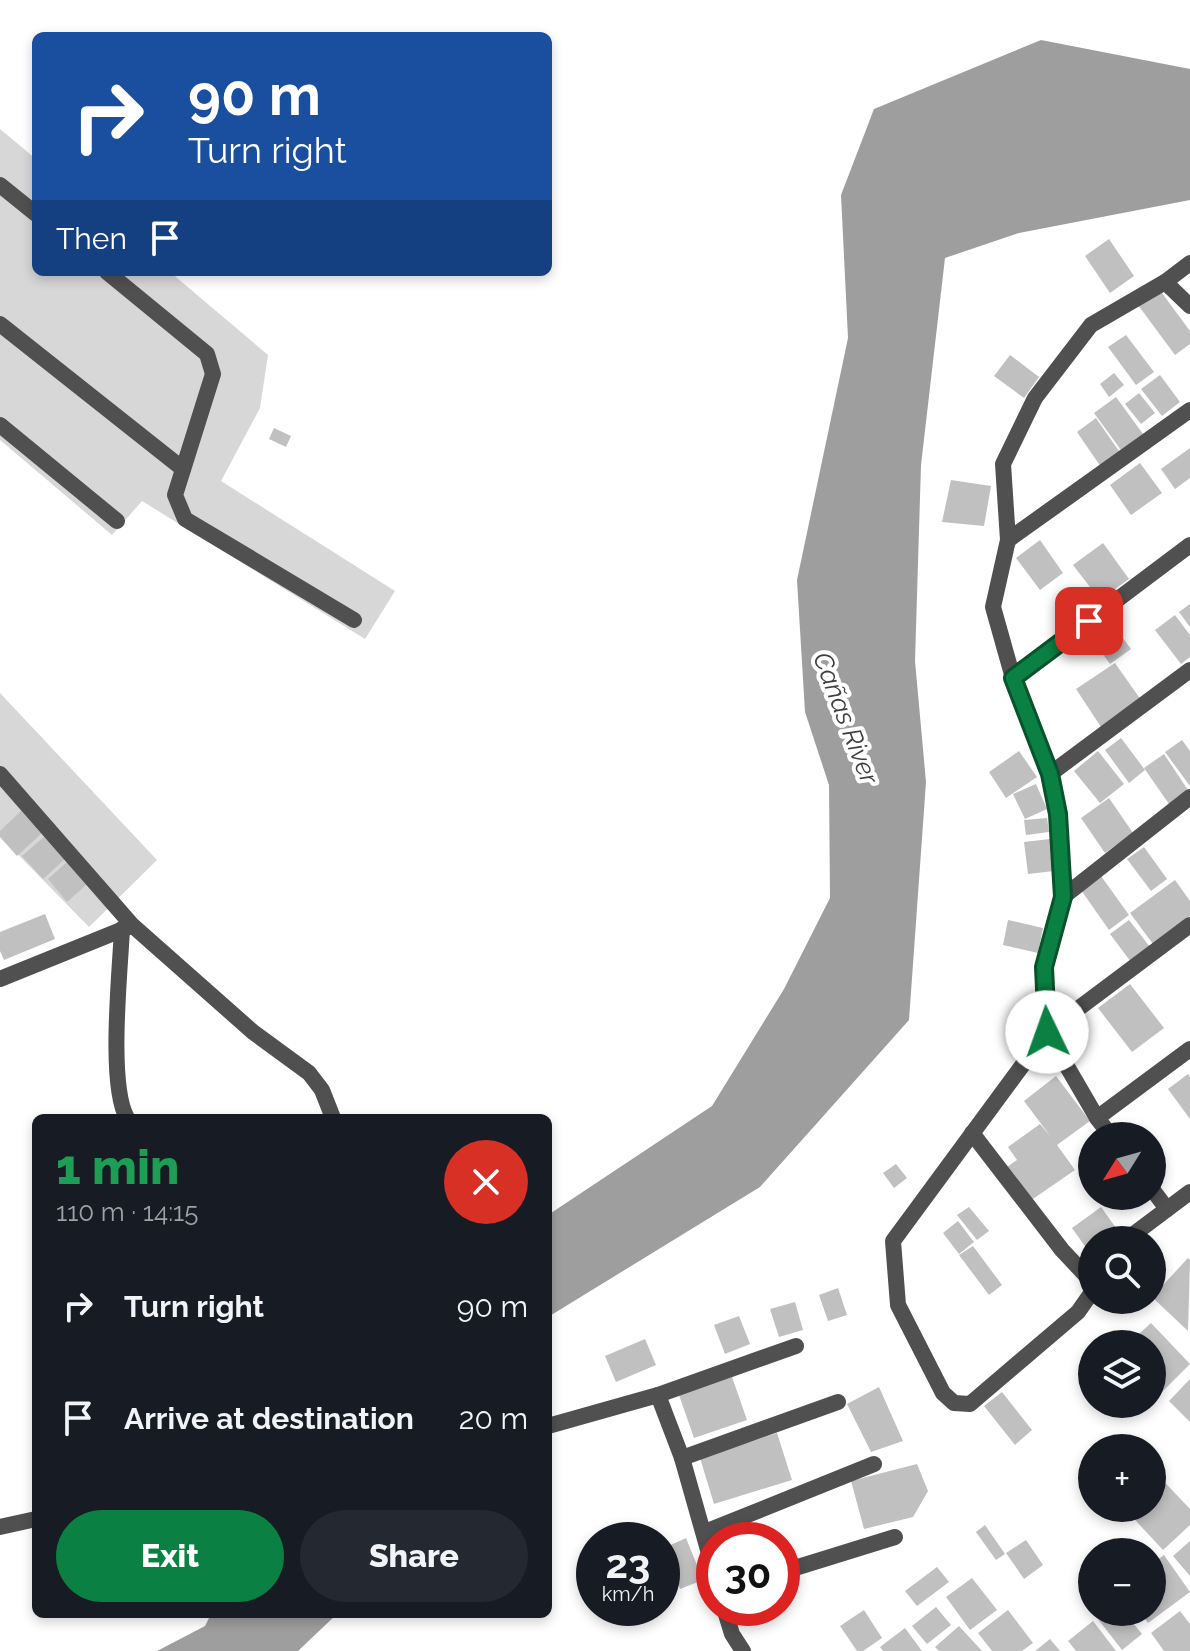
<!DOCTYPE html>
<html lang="en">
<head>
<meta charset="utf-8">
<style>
	:root { --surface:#171b24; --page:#242831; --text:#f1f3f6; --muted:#9ea1a6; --accent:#0b8043 }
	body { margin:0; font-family:Raleway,sans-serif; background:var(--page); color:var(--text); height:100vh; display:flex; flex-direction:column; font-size:30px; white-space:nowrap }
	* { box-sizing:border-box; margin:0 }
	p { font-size:26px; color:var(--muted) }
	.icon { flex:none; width:44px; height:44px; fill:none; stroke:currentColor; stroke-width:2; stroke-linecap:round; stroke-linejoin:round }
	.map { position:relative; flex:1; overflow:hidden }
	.drawer { position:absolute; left:32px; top:1114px; width:520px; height:504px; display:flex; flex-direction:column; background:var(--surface); border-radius:12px; box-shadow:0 4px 12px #0003 }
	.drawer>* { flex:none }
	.hud { position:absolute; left:32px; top:32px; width:520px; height:244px; border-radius:12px; box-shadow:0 4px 12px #0003; background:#1a4fa0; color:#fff; overflow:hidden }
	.needle { width:52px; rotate:233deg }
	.controls { position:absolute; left:1078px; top:1122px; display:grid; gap:16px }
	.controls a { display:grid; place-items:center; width:88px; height:88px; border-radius:50%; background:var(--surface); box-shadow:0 4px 12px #0003; font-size:40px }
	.speed { position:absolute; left:576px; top:1522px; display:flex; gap:16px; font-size:40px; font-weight:700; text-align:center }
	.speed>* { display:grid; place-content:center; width:104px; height:104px; border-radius:50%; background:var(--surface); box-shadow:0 4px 12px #0003; line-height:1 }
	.speed small { font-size:20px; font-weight:400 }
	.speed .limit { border:12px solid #d22; background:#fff; color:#111 }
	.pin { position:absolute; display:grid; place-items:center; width:68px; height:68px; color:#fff; margin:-34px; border-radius:16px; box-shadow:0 4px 12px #0006 }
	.me { position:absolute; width:88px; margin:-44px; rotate:357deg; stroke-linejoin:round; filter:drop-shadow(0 0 6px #0008) }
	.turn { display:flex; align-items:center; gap:28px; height:168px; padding:0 24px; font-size:36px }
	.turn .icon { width:104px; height:104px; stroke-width:2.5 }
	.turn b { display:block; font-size:56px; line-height:68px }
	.then { display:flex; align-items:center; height:76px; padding:0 24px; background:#0003; gap:16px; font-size:30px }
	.round { display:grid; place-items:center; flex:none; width:84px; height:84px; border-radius:42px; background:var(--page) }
	.head { display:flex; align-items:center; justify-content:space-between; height:136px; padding:0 24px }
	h1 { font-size:48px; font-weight:800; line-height:60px; color:#1e9e55 }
	.button { display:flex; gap:16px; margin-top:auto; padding:16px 24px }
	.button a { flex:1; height:92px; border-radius:48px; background:var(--accent); color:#fff; font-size:32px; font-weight:800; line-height:92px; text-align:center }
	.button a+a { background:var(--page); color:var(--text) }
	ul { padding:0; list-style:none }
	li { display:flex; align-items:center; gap:24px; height:112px; padding:0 24px }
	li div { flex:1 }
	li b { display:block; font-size:30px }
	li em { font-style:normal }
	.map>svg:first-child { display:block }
	.green { fill:#d7d7d7 }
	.water { fill:#9e9e9e }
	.building { fill:#c0c0c0 }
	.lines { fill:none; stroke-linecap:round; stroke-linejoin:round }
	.service { stroke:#505050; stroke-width:16 }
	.minor { stroke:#505050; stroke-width:16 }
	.route-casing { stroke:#07532c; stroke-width:20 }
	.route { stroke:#0b8043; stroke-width:14 }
	.labels { text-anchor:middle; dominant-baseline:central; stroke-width:8; stroke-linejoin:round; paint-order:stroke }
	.water-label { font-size:26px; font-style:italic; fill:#3f3f3f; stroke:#fff }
</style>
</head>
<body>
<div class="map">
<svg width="1190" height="1651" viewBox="0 0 1190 1651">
	<rect width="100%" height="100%" fill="#fff"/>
	<g class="green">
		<polygon points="0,129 36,159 36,272 170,272 268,355 260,408 221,481 395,591 365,639 142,501 112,535 0,440"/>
		<polygon points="0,693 157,860 89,927 0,836"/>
	</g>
	<g class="water">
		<polygon points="1041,40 1190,69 1190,200 1019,233 945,258 921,465 915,661 926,782 909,1020 760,1187 548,1317 548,1215 712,1106 784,989 830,898 829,785 805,712 797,580 848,338 841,195 874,109"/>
		<polygon points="211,1614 337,1614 298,1651 157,1651 205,1626"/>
	</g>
	<g class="building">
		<polygon points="1109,239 1134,276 1110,293 1085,256"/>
		<polygon points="1159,289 1190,331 1190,344 1175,355 1138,305"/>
		<polygon points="1126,335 1154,372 1136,385 1108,347"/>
		<polygon points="1010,355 1039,377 1024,398 994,376"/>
		<polygon points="1114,373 1124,385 1109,397 1100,384"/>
		<polygon points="1160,375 1180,402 1162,416 1141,389"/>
		<polygon points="1139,393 1155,413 1141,424 1125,404"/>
		<polygon points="1116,397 1143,434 1121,450 1094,413"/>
		<polygon points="1096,418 1121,454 1101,467 1077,432"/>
		<polygon points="274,428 291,436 286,447 269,439"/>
		<polygon points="1190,448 1190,478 1175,489 1161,469"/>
		<polygon points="1140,463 1162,493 1131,515 1110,485"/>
		<polygon points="951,480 991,486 984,526 942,522"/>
		<polygon points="1040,540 1063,573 1040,590 1016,558"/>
		<polygon points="1103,543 1129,579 1100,600 1073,565"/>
		<polygon points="1190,604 1190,627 1179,612"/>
		<polygon points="1175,615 1190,635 1190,657 1181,664 1155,630"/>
		<polygon points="1116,629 1131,649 1110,664 1095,643"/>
		<polygon points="1115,663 1141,700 1101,727 1076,689"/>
		<polygon points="1121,738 1145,770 1129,783 1105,750"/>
		<polygon points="1182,740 1190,751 1190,786 1165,752"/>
		<polygon points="1019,751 1037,777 1006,798 989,772"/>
		<polygon points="1098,751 1124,784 1100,803 1074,771"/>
		<polygon points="1164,754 1188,790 1169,804 1144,768"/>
		<polygon points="1036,784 1047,809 1025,819 1013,794"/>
		<polygon points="1109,798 1133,833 1105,853 1081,818"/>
		<polygon points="21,811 42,833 17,856 0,837 0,831"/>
		<polygon points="1047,818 1049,832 1026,835 1024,820"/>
		<polygon points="45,836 65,859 43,879 22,856"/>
		<polygon points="1050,839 1054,871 1028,874 1024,842"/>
		<polygon points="1144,847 1167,879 1151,891 1127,859"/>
		<polygon points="67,862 86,885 67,902 48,879"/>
		<polygon points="1101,876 1129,915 1109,930 1081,890"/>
		<polygon points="1175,880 1190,901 1190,916 1153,944 1130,913"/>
		<polygon points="45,914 55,939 4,960 0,951 0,932"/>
		<polygon points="1008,920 1043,928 1038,953 1003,945"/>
		<polygon points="1129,920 1150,947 1131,962 1110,934"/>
		<polygon points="1130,984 1164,1028 1132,1052 1098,1008"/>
		<polygon points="1188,1074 1190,1077 1190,1119 1168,1089"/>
		<polygon points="1056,1076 1090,1121 1057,1145 1075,1170 1027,1203 1004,1169 1017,1160 1008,1147 1040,1124 1051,1137 1024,1101"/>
		<polygon points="896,1164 907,1178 894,1188 883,1173"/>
		<polygon points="969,1207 989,1231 977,1240 957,1215"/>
		<polygon points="1101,1207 1116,1228 1099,1240 1092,1240 1092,1245 1087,1249 1072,1228"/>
		<polygon points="958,1221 974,1242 959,1254 943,1233"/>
		<polygon points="973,1246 1002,1285 989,1295 959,1255"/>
		<polygon points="1188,1258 1190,1260 1188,1331 1152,1297"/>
		<polygon points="838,1288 847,1315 828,1321 819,1295"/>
		<polygon points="795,1302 803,1330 779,1337 770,1309"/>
		<polygon points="739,1316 750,1344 725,1354 714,1325"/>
		<polygon points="1151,1323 1190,1364 1161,1393 1152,1383 1152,1344 1128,1344"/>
		<polygon points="645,1339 656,1365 616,1382 605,1356"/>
		<polygon points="732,1377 747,1420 694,1438 679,1395"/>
		<polygon points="1190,1379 1190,1422 1169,1401"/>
		<polygon points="879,1387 903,1441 871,1452 847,1404"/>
		<polygon points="1002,1392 1032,1430 1015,1445 984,1406"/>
		<polygon points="777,1433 792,1480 714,1504 700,1458"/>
		<polygon points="917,1464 928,1491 913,1517 864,1529 851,1481"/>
		<polygon points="1155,1472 1190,1509 1190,1525 1163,1550 1124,1508 1152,1508 1152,1475"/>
		<polygon points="750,1519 757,1540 723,1540 719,1529"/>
		<polygon points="985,1525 1005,1554 996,1560 976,1532"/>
		<polygon points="686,1538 703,1580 680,1589 664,1548"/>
		<polygon points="1026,1540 1043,1565 1024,1579 1006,1553"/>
		<polygon points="1190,1541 1190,1576 1173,1556"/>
		<polygon points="1164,1555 1190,1592 1148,1623 1140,1612 1152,1612 1152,1564"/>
		<polygon points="937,1567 949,1582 917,1606 905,1591"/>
		<polygon points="972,1578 997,1610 970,1630 946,1597"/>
		<polygon points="936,1607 951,1625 927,1644 912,1626"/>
		<polygon points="864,1610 882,1638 863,1651 857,1651 840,1626"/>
		<polygon points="1008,1610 1033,1643 1022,1651 992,1651 978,1633"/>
		<polygon points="1180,1611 1190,1624 1190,1651 1164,1651 1151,1633"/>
		<polygon points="1096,1612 1124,1612 1142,1634 1122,1650 1094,1614"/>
		<polygon points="1093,1621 1116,1651 1076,1651 1068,1641"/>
		<polygon points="959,1626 982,1651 939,1651 935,1647"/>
		<polygon points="905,1628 922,1651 883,1651 880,1647"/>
		<polygon points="1050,1639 1060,1651 1035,1651"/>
	</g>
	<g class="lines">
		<polyline class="service" points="0,425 117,521"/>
		<g class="minor">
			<polyline points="0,185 36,214"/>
			<polyline points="107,272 207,354 213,374 175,495 185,519 354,620"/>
			<polyline points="1165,282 1190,306"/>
			<polyline points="0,324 183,469"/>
			<polyline points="1008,540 1190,410"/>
			<polyline points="1013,678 1190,545"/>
			<polyline points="0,774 132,925 253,1032 309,1073 322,1090 333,1118"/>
			<polyline points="1050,774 1190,670"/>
			<polyline points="1063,897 1190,797"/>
			<path d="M122,929C120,972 108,1085 127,1118"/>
			<polyline points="0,979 131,926"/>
			<polyline points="1097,1118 1190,1049"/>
			<polyline points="972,1133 1062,1250 1092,1282"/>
			<polyline points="1111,1136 1097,1118 1047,1032 1044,967 1063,897 1058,814 1050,774 1013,678 993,607 1008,540 1003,464 1035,398 1091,325 1165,282 1190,263"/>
			<polyline points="1152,1189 1167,1209"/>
			<polyline points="1126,1240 1190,1192"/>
			<polyline points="1092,1292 1078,1312 970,1404 954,1403 943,1393 898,1305 893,1241 1047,1032 1190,925"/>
			<polyline points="658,1395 682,1458 714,1571"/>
			<polyline points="548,1426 658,1395 796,1346"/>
			<polyline points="682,1458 838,1402"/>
			<polyline points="0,1527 36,1519"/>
			<polyline points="705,1532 874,1464"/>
			<polyline points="782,1572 895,1537"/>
			<polyline points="724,1608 732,1634 743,1651"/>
		</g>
	</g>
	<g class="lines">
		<defs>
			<polyline id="route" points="1047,1032 1044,967 1063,897 1058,814 1050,774 1013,678 1089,621"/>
		</defs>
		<use href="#route" class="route-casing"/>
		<use href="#route" class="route"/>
	</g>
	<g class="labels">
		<g class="water-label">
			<text transform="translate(846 718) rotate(69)">Cañas River</text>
		</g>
	</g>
</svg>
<div class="controls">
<a><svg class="needle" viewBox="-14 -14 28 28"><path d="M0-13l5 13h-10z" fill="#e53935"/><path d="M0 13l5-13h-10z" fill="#9ea1a6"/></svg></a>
<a><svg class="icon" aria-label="search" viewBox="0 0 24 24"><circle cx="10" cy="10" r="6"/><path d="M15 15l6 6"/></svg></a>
<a><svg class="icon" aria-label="layers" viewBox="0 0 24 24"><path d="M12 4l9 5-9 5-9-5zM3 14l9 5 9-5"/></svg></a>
<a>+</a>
<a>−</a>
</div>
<div class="speed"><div>23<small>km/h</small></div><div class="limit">30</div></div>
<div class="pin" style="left:1089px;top:621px;background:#d93025"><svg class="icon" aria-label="arrive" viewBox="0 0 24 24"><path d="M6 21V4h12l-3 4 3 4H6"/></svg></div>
<svg class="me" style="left:1047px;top:1032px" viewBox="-20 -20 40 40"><circle r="19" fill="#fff"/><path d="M0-13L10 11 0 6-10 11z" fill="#0b8043"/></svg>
<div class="hud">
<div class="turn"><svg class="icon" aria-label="right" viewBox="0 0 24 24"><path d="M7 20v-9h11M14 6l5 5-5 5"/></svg><div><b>90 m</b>Turn right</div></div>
<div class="then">Then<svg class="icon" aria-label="arrive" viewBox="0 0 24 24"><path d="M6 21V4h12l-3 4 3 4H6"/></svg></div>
</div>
<section class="drawer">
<div class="head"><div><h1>1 min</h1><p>110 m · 14:15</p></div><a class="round" style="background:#d93025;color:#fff"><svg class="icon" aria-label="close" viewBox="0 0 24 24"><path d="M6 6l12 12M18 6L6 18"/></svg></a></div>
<ul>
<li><svg class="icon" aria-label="right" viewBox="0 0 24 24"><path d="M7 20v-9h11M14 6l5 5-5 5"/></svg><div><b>Turn right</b></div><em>90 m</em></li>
<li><svg class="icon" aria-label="arrive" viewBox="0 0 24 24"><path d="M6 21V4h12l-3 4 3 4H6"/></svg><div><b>Arrive at destination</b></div><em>20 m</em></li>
</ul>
<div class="button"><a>Exit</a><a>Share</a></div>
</section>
</div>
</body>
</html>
